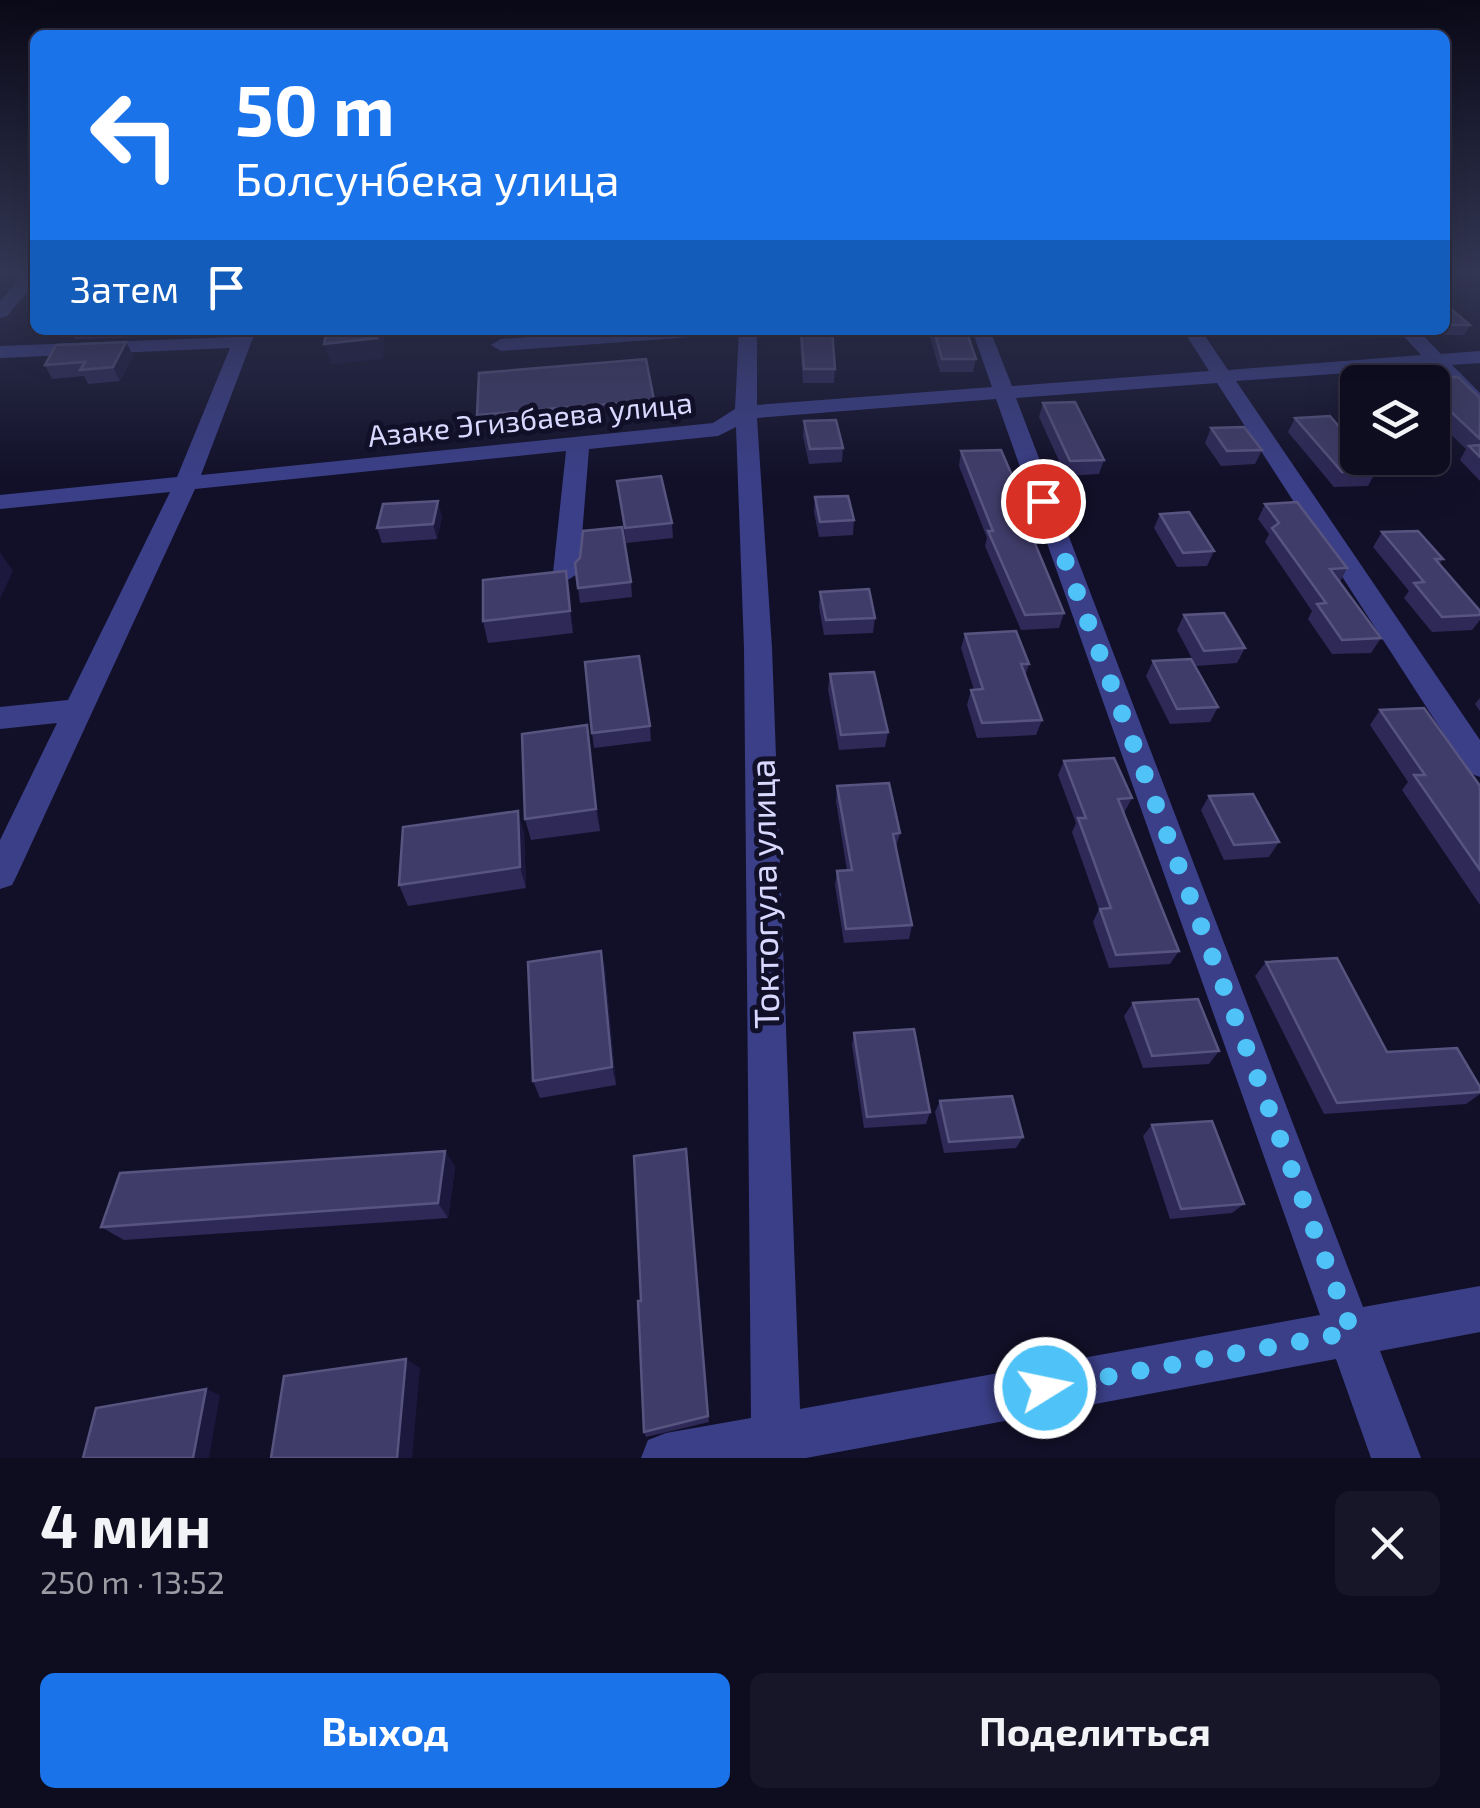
<!DOCTYPE html>
<html lang="ru">
<head>
<meta charset="utf-8">
<style>
	:root { --surface:#0e0c1f; --page:#171528; --text:#f1f3f6; --muted:#9b9ba4; --line:#2e2c3d; --accent:#1a73e8 }
	body { margin:0; font-family:"Exo 2",sans-serif; background:var(--page); color:var(--text); height:100vh; display:flex; flex-direction:column; font-size:38px; white-space:nowrap }
	* { box-sizing:border-box; margin:0 }
	p { font-size:32px; color:var(--muted) }
	.icon { flex:none; width:55px; height:55px; fill:none; stroke:currentColor; stroke-width:2; stroke-linecap:round; stroke-linejoin:round }
	.map { position:relative; height:1458px; overflow:hidden }
	.details { display:flex; flex-direction:column; background:var(--surface); flex:1 }
	.details>* { flex:none }
	.top-card { position:absolute; left:30px; top:30px; width:1420px; height:305px; border-radius:15px; box-shadow:0 10px 40px #0002,0 0 0 2px var(--line); background:#1a73e8; color:#fff; overflow:hidden }
	.buttons { position:absolute; left:1340px; top:365px; display:grid; gap:20px }
	.buttons a { display:grid; place-items:center; width:110px; height:110px; border-radius:15px; background:var(--surface); box-shadow:0 10px 40px #0002,0 0 0 2px var(--line); font-size:50px }
	.pin { position:absolute; display:grid; place-items:center; width:85px; height:85px; color:#fff; margin:-42px; border:5px solid #fff; border-radius:50%; box-shadow:0 2px 10px #0007 }
	.me { position:absolute; width:110px; margin:-55px; rotate:80deg; stroke-linejoin:round; filter:drop-shadow(0 0 8px #0008) }
	.turn { display:flex; align-items:center; gap:35px; height:210px; padding:0 40px; font-size:45px }
	.turn .icon { width:130px; height:130px; stroke-width:2.5 }
	.turn b { display:block; font-size:70px; line-height:85px }
	.then { display:flex; align-items:center; height:95px; padding:0 40px; background:#0003; gap:20px; font-size:38px }
	.round { display:grid; place-items:center; flex:none; width:105px; height:105px; border-radius:15px; background:var(--page) }
	.overview { display:flex; align-items:center; justify-content:space-between; height:170px; padding:0 40px }
	h1 { font-size:60px; font-weight:700; line-height:75px }
	.primary-button { display:flex; gap:20px; margin-top:auto; padding:20px 40px }
	.primary-button a { flex:1; height:115px; border-radius:15px; background:var(--accent); color:#fff; font-size:40px; font-weight:700; line-height:115px; text-align:center }
	.primary-button a+a { background:var(--page); color:var(--text) }
	.map>svg:first-child { display:block }
	.lines { fill:none; stroke-linecap:round; stroke-linejoin:round }
	.minor { fill:#3b3f88; fill-rule:evenodd }
	.wall { fill:#2e2957 }
	.shaded-wall { fill:#1b173d }
	.building { fill:#403c69; stroke:#585480; stroke-width:2.5 }
	.route { stroke:#4fc3f7; stroke-width:18; stroke-dasharray:0 32.4 }
	.labels { text-anchor:middle; dominant-baseline:central; stroke-width:10; stroke-linejoin:round; paint-order:stroke }
	.far-street-label { font-size:30px; fill:#d9d8ff; stroke:#121029 }
	.street-label { font-size:35px; fill:#d9d8ff; stroke:#121029 }
</style>
</head>
<body>
<div class="map">
<svg width="1480" height="1458" viewBox="0 0 1480 1458">
	<rect width="100%" height="100%" fill="#121029"/>
	<g class="lines">
		<g class="minor">
			<polygon points="24,274 35,274 35,283 7,316 0,318 0,301"/>
			<path d="M238,330H256L201,475L713,423L735,409L739,330H757V405L992,387L972,330H990L1012,386L1209,371L1183,330H1201L1228,370L1421,355L1398,330H1418L1441,354L1480,351V363L1452,365L1480,393V411L1473,409L1431,367L1236,381L1480,740V777L1469,773L1217,383L1016,398L1363,1307L1480,1286V1332L1380,1351L1421,1458H1371L1336,1359L806,1458H641L648,1440L666,1433L751,1418L744,648L736,427L718,436L589,449L579,573L566,581L553,573L566,451L195,489L17,875L12,885L0,889V840L57,723L0,729V707L68,700L170,492L0,509V495L177,477L230,348L0,358V346L235,337ZM996,399L1320,1315L800,1409L772,648L757,418Z"/>
			<polygon points="627,330 714,330 705,336 501,351 491,345 501,339"/>
		</g>
	</g>
	<g class="wall">
		<polygon points="1445,304 1470,325 1464,335 1428,335 1422,330 1445,330"/>
		<polygon points="70,330 145,330 142,337 75,339"/>
		<polygon points="799,330 832,330 835,369 834,383 803,383"/>
		<polygon points="928,330 966,330 976,359 973,372 940,372"/>
		<polygon points="1351,330 1400,330 1397,335 1355,334"/>
		<polygon points="126,342 133,356 120,381 88,384 84,376 52,379 45,365"/>
		<polygon points="1458,377 1480,398 1480,481 1460,460 1466,449 1432,416 1432,382 1414,382 1416,378"/>
		<polygon points="654,400 654,407 479,422 477,415"/>
		<polygon points="1043,403 1104,460 1099,474 1066,476 1039,417"/>
		<polygon points="1295,418 1376,471 1368,486 1334,487 1288,432"/>
		<polygon points="804,421 843,448 842,462 809,464 803,436"/>
		<polygon points="1211,428 1262,450 1255,464 1221,466 1205,443"/>
		<polygon points="961,451 1027,510 1025,520 1064,613 1059,628 1021,630 985,546 987,538 959,466"/>
		<polygon points="617,481 672,523 673,538 626,543"/>
		<polygon points="815,497 854,520 853,535 819,537 814,512"/>
		<polygon points="1265,504 1347,568 1340,582 1381,638 1371,653 1332,654 1308,619 1312,611 1265,542 1269,534 1258,519"/>
		<polygon points="1160,514 1214,551 1207,566 1177,567 1154,528"/>
		<polygon points="442,516 437,539 382,543 377,528"/>
		<polygon points="1382,532 1443,559 1439,564 1480,611 1480,620 1472,630 1432,632 1404,598 1409,591 1373,547"/>
		<polygon points="566,571 573,633 488,643 483,621"/>
		<polygon points="631,582 632,597 580,603 578,588"/>
		<polygon points="820,592 875,618 873,633 824,635 819,607"/>
		<polygon points="1184,615 1245,648 1237,663 1196,666 1177,630"/>
		<polygon points="965,634 1029,664 1025,676 1042,720 1036,735 977,738 967,705 971,690 974,690 961,648"/>
		<polygon points="1153,661 1218,707 1210,722 1170,724 1146,676"/>
		<polygon points="830,674 888,732 885,747 839,750 828,689"/>
		<polygon points="1480,698 1480,711 1475,704"/>
		<polygon points="1380,710 1480,786 1480,905 1402,790 1408,782 1370,725"/>
		<polygon points="587,725 600,831 531,840 525,819"/>
		<polygon points="650,726 651,741 594,748 592,733"/>
		<polygon points="1064,761 1132,798 1124,813 1179,951 1170,964 1109,968 1093,922 1099,909 1072,832 1076,823 1058,775"/>
		<polygon points="837,786 900,833 896,847 912,925 909,939 844,943 835,885 837,871 847,871 836,801"/>
		<polygon points="1209,796 1279,842 1269,857 1224,860 1201,810"/>
		<polygon points="524,832 526,888 408,906 399,885"/>
		<polygon points="601,951 605,970 616,1085 540,1098 533,1081"/>
		<polygon points="1266,962 1387,1052 1480,1087 1480,1094 1466,1104 1324,1114 1255,976"/>
		<polygon points="1133,1003 1219,1051 1209,1064 1143,1068 1124,1016"/>
		<polygon points="854,1033 930,1112 926,1124 864,1128 852,1045"/>
		<polygon points="940,1101 1023,1137 1016,1148 944,1153 935,1112"/>
		<polygon points="1152,1125 1244,1204 1232,1213 1170,1219 1143,1136"/>
		<polygon points="686,1149 709,1422 646,1437 644,1432 641,1301"/>
		<polygon points="445,1151 455,1167 448,1218 124,1240 101,1227"/>
	</g>
	<g class="shaded-wall">
		<polygon points="378,330 385,330 383,359 331,364 324,344"/>
		<polygon points="126,342 133,356 120,381 113,367"/>
		<polygon points="438,501 442,516 437,539 433,524"/>
		<polygon points="0,552 13,571 0,599"/>
		<polygon points="566,571 570,593 573,633 570,611"/>
		<polygon points="587,725 591,747 600,831 596,809"/>
		<polygon points="518,811 524,832 526,888 520,867"/>
		<polygon points="601,951 605,970 616,1085 612,1067"/>
		<polygon points="445,1151 455,1167 448,1218 438,1203"/>
		<polygon points="406,1359 420,1368 412,1458 397,1458"/>
		<polygon points="206,1389 220,1395 209,1458 193,1458"/>
	</g>
	<g class="building">
		<polygon points="1445,304 1470,325 1445,325"/>
		<polygon points="327,330 378,330 377,338 324,344"/>
		<polygon points="801,330 832,330 835,369 804,369"/>
		<polygon points="934,330 966,330 976,359 942,359"/>
		<polygon points="126,342 113,367 80,370 85,362 45,365 56,345"/>
		<polygon points="646,359 654,400 477,415 479,373"/>
		<polygon points="1458,377 1480,398 1480,439 1432,394 1432,382 1421,382 1416,378"/>
		<polygon points="1075,402 1104,460 1070,461 1043,403"/>
		<polygon points="1330,416 1358,449 1358,458 1364,458 1376,471 1342,472 1295,418"/>
		<polygon points="836,420 843,448 810,449 804,421"/>
		<polygon points="1244,427 1262,450 1227,451 1211,428"/>
		<polygon points="1480,445 1480,457 1469,446"/>
		<polygon points="1001,450 1027,510 1021,510 1064,613 1025,615 988,531 993,531 961,451"/>
		<polygon points="661,476 672,523 625,528 617,481"/>
		<polygon points="848,496 854,520 820,522 815,497"/>
		<polygon points="438,501 433,524 377,528 383,504"/>
		<polygon points="1297,502 1347,568 1330,569 1381,638 1342,640 1317,604 1326,603 1272,528 1279,523 1265,504"/>
		<polygon points="1189,512 1214,551 1183,553 1160,514"/>
		<polygon points="622,527 631,582 578,588 575,563 580,558 583,531"/>
		<polygon points="1418,531 1443,559 1435,559 1480,611 1480,615 1442,617 1414,583 1424,582 1382,532"/>
		<polygon points="566,571 570,611 483,621 483,580"/>
		<polygon points="869,589 875,618 826,620 820,592"/>
		<polygon points="1224,613 1245,648 1204,651 1184,615"/>
		<polygon points="1016,631 1029,664 1021,664 1042,720 982,723 971,690 983,689 965,634"/>
		<polygon points="639,656 650,726 592,733 585,662"/>
		<polygon points="1191,659 1218,707 1177,709 1153,661"/>
		<polygon points="874,672 888,732 841,735 830,674"/>
		<polygon points="1424,708 1480,786 1480,870 1414,775 1425,775 1380,710"/>
		<polygon points="587,725 596,809 525,819 522,734"/>
		<polygon points="1114,758 1132,798 1118,799 1179,951 1116,955 1100,909 1111,908 1078,818 1086,818 1064,761"/>
		<polygon points="889,783 900,833 893,834 912,925 846,929 837,871 852,870 837,786"/>
		<polygon points="1253,794 1279,842 1234,845 1209,796"/>
		<polygon points="518,811 520,867 399,885 403,827"/>
		<polygon points="601,951 612,1067 533,1081 528,962"/>
		<polygon points="1337,958 1387,1052 1457,1048 1480,1087 1480,1092 1337,1103 1266,962"/>
		<polygon points="1198,999 1219,1051 1152,1056 1133,1003"/>
		<polygon points="914,1029 930,1112 867,1117 854,1033"/>
		<polygon points="1012,1096 1023,1137 949,1142 940,1101"/>
		<polygon points="1212,1121 1244,1204 1181,1209 1152,1125"/>
		<polygon points="686,1149 708,1416 644,1432 638,1301 641,1301 634,1156"/>
		<polygon points="445,1151 438,1203 101,1227 120,1173"/>
		<polygon points="406,1359 397,1458 271,1458 284,1376"/>
		<polygon points="206,1389 193,1458 83,1458 96,1408"/>
	</g>
	<linearGradient id="sky" x2="0" y2="1"><stop stop-color="#0a0917"/><stop offset="0.57" stop-color="#333754"/><stop offset="1" stop-color="#333754" stop-opacity="0"/></linearGradient>
	<rect width="1480" height="478" fill="url(#sky)"/>
	<g class="lines">
		<polyline class="route" points="1043,501 1352,1332 1045,1388"/>
	</g>
	<g class="labels">
		<g class="far-street-label">
			<text transform="translate(530 418) rotate(-6)">Азаке Эгизбаева улица</text>
		</g>
		<g class="street-label">
			<text transform="translate(763 894) rotate(-91)">Токтогула улица</text>
		</g>
	</g>
</svg>
<div class="buttons">
<a><svg class="icon" aria-label="layers" viewBox="0 0 24 24"><path d="M12 4l9 5-9 5-9-5zM3 14l9 5 9-5"/></svg></a>
</div>
<div class="pin" style="left:1043px;top:501px;background:#d93025"><svg class="icon" aria-label="arrive" viewBox="0 0 24 24"><path d="M6 21V4h12l-3 4 3 4H6"/></svg></div>
<svg class="me" style="left:1045px;top:1388px" viewBox="-20 -20 40 40"><circle r="17" fill="#4fc3f7" stroke="#fff" stroke-width="3"/><path d="M0-11L8 9 0 5-8 9z" fill="#fff"/></svg>
<div class="top-card">
<div class="turn"><svg class="icon" aria-label="left" viewBox="0 0 24 24"><path d="M17 20v-9H6M10 6l-5 5 5 5"/></svg><div><b>50 m</b>Болсунбека улица</div></div>
<div class="then">Затем<svg class="icon" aria-label="arrive" viewBox="0 0 24 24"><path d="M6 21V4h12l-3 4 3 4H6"/></svg></div>
</div>
</div>
<section class="details">
<div class="overview"><div><h1>4 мин</h1><p>250 m · 13:52</p></div><a class="round"><svg class="icon" aria-label="close" viewBox="0 0 24 24"><path d="M6 6l12 12M18 6L6 18"/></svg></a></div>
<div class="primary-button"><a>Выход</a><a>Поделиться</a></div>
</section>
</body>
</html>
